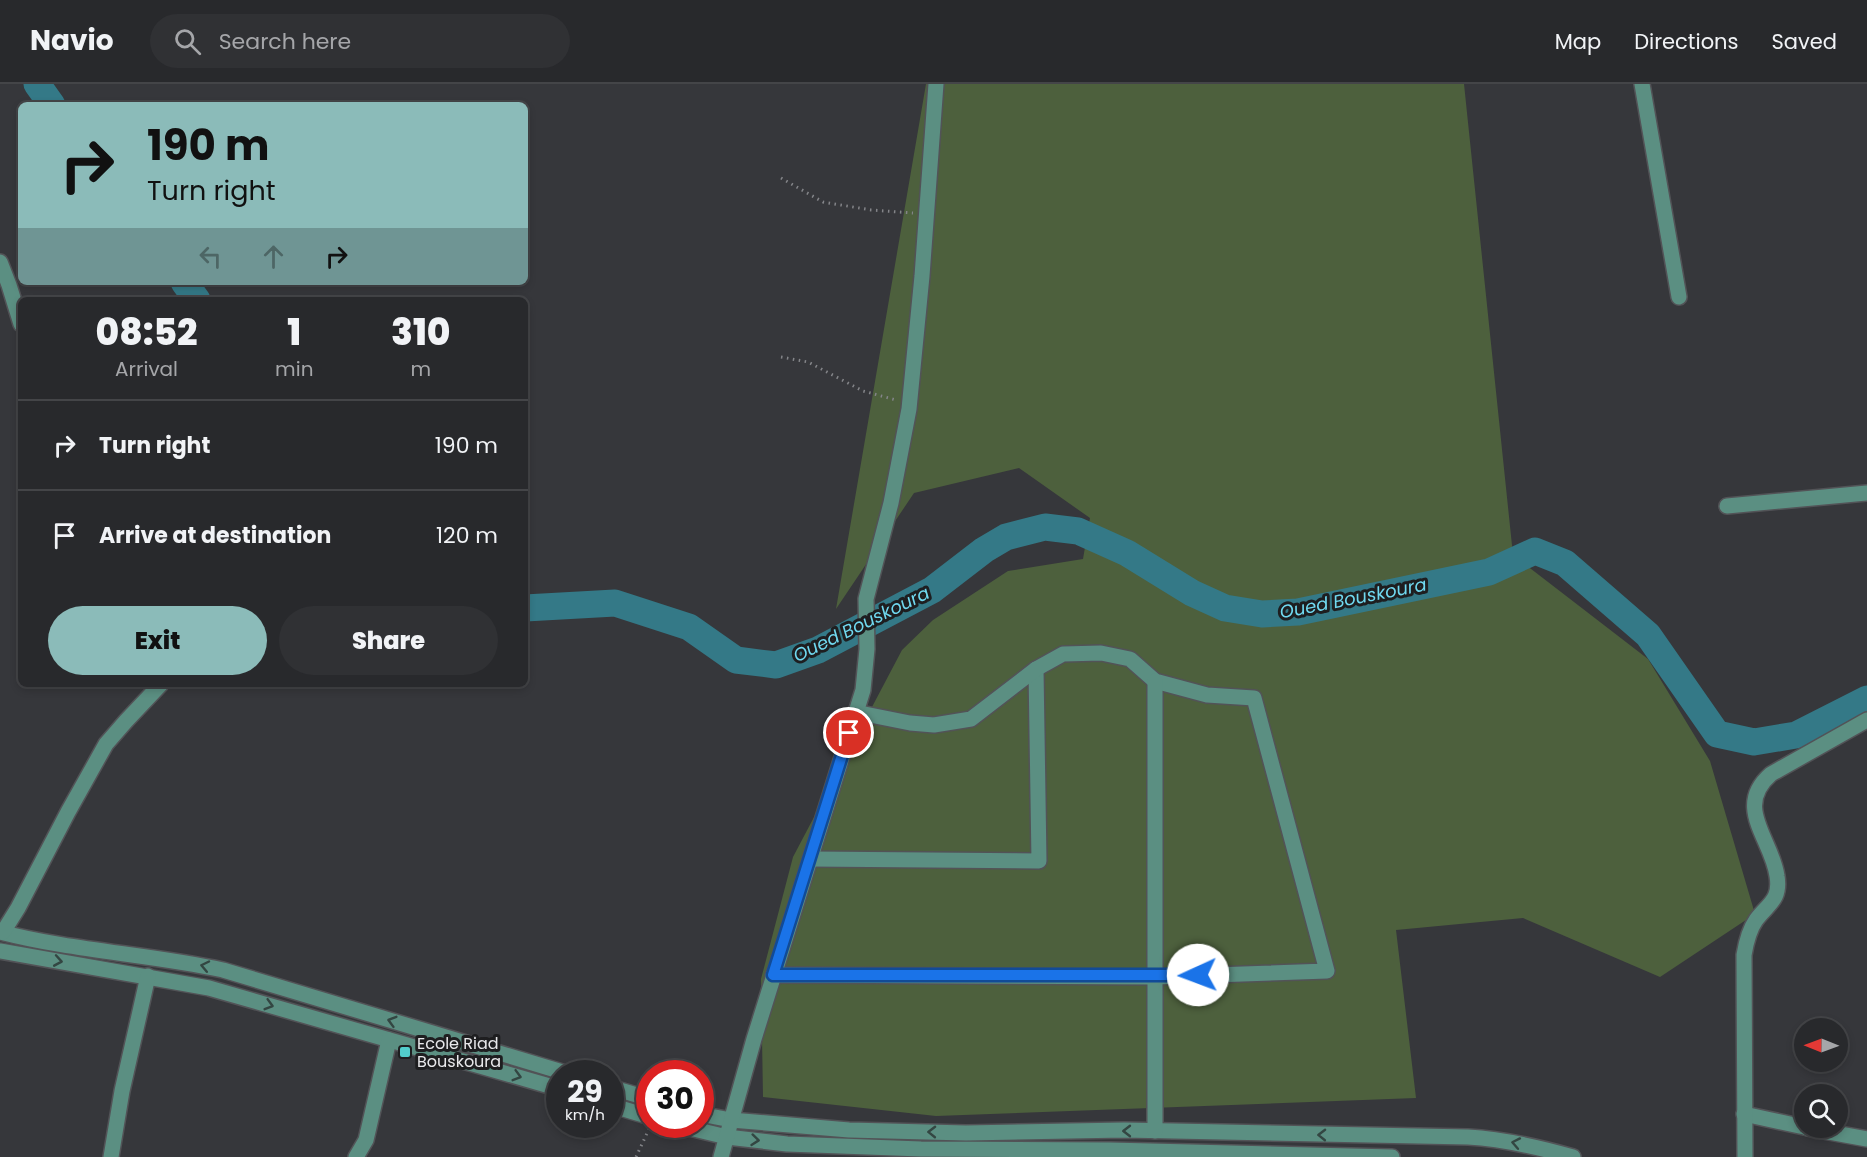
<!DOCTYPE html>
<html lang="en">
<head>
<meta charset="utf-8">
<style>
	:root { --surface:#28292c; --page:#303134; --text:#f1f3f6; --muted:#a5a6a9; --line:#444548; --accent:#8bbbb9 }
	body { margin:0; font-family:Poppins,sans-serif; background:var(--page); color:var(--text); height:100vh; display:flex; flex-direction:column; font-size:22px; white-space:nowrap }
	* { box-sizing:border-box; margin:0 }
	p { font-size:20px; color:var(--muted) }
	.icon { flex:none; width:33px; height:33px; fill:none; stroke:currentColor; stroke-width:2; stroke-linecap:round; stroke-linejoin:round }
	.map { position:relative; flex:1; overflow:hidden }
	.panel { position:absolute; left:18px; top:213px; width:510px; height:390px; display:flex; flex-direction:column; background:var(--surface); border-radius:9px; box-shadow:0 3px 9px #0003,0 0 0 2px var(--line) }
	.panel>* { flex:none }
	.banner { position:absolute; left:18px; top:18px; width:510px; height:183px; border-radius:9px; box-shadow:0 3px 9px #0003,0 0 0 2px var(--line); background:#8bbbb9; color:#111; overflow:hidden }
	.needle { width:39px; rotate:271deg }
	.buttons { position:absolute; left:1794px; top:934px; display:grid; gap:12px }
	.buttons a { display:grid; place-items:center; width:54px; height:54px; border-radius:50%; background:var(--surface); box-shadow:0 3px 9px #0003,0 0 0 2px var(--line); font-size:30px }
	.speed { position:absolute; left:546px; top:976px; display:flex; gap:12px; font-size:30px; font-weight:700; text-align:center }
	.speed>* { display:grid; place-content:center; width:78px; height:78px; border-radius:50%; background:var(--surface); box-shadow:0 3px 9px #0003,0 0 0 2px var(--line); line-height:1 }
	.speed small { font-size:15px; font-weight:400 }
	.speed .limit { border:9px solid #d22; background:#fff; color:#111 }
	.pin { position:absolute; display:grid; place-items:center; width:51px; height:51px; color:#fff; margin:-26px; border:3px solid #fff; border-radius:50%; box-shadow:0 2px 6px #0007 }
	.me { position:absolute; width:66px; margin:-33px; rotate:268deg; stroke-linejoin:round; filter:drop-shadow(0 0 4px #0008) }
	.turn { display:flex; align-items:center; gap:21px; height:126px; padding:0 30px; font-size:27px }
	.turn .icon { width:78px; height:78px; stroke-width:2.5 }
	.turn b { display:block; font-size:42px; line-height:51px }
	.lanes { display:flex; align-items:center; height:57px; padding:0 30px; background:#0003; justify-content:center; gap:30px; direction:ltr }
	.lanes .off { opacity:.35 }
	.eta { display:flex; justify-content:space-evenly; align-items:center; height:102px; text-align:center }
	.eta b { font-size:36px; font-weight:800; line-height:42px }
	.cta { display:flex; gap:12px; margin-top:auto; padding:12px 30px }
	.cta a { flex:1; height:69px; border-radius:36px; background:var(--accent); color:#111; font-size:24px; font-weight:800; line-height:69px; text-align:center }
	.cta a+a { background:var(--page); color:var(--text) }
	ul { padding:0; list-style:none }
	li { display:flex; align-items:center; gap:18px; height:90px; padding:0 30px; border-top:2px solid var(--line) }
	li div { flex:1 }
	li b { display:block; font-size:22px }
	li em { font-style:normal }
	header { display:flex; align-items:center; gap:36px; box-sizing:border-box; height:84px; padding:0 30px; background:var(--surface); border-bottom:2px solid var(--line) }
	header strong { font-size:28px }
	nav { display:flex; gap:33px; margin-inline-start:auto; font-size:21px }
	.search { width:420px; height:54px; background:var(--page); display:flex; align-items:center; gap:15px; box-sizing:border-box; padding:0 21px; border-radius:33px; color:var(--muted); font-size:22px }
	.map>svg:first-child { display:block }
	.green { fill:#4d603d }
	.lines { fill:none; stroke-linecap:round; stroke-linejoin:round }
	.river { stroke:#347987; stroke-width:27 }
	.minor-casing { stroke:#525357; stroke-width:18 }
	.path { stroke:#848589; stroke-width:3; stroke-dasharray:1.5 4.5; stroke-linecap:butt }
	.minor { stroke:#5b8f82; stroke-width:15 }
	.oneway { stroke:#334642 }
	.route-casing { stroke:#114b97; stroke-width:15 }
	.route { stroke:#1a73e8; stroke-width:10 }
	.poi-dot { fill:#52cdcc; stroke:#1e1e20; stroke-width:2 }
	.labels { text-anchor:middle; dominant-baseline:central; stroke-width:6; stroke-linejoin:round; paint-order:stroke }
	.poi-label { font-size:16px; fill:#e8e8eb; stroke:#1e1e20; text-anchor:start }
	.water-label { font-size:18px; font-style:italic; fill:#70d9f0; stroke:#1e1e20 }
</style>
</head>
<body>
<header>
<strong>Navio</strong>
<div class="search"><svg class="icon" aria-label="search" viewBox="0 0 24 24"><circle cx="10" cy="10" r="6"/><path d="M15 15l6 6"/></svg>Search here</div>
<nav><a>Map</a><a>Directions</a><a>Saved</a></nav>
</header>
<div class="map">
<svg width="1867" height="1073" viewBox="0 0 1867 1073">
	<rect width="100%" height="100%" fill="#36373b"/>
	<polygon class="green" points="926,0 1464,0 1513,471 1648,575 1710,677 1755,830 1660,893 1523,834 1396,846 1416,1014 936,1032 763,1013 761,895 793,773 902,566 933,536 1008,487 1083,475 1090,434 1019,384 914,409 836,525"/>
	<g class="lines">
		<g class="river">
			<polyline points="37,0 52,21"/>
			<polyline points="184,198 197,216"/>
			<polyline points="525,524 615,519 689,543 736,576 776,581 818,566 932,506 984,466 1006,453 1045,443 1078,447 1127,469 1192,509 1225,524 1262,530 1298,528 1489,488 1535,467 1565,479 1648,551 1717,650 1754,658 1796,651 1867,615"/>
		</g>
		<defs>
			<g id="minor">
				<polyline points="1642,0 1679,213"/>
				<polyline points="0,178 9,201 21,240"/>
				<polyline points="1727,422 1867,409"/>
				<polyline points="810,775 1039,777 1036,585"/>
				<path d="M0,848C73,867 149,870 223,886L569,990"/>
				<polyline points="3,848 18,824 68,728 106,660 126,637 161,600"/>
				<polyline points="0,867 209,904 560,1005"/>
				<polyline points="773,891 1155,893 1327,887 1254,614 1207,611 1155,597 1130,575 1101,569 1063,570 1036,585 971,635 934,641 910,639 855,628"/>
				<polyline points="610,1003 650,1015"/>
				<polyline points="610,1021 650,1033"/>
				<path d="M700,1030L731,1036L849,1046L966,1049L1124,1046L1468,1053C1504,1055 1538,1063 1573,1073"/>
				<polyline points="1744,1030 1804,1043"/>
				<polyline points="677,1041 727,1053 787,1060 921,1065 1110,1066 1392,1073"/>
				<polyline points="1807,1044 1867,1055"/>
				<polyline points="1155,1047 1155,597"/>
				<polyline points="111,1073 122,1007 148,892"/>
				<polyline points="356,1073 366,1056 389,956"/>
				<polyline points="721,1073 754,955 863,606 867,565 866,515 891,419 909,325 922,192 936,0"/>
				<path d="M1745,1073L1744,871C1746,859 1749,846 1756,836C1768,820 1781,816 1777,792C1772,755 1733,723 1771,690L1867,636"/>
			</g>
		</defs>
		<use href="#minor" class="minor-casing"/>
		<g class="path">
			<polyline points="781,94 823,118 871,126 913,129"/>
			<polyline points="781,273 808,278 863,307 896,316"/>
			<polyline points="636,1073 649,1045"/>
		</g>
		<use href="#minor" class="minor"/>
	</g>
	<defs><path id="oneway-chevron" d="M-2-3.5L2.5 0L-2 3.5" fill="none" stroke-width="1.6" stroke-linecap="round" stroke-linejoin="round" transform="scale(1.5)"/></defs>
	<g class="oneway">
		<use href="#oneway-chevron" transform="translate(58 877) rotate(10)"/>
		<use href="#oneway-chevron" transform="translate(205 882) rotate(-168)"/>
		<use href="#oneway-chevron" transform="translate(269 921) rotate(16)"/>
		<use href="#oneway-chevron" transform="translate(392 937) rotate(-164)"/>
		<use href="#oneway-chevron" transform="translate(517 992) rotate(16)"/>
		<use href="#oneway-chevron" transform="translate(1127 1047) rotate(-180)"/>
		<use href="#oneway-chevron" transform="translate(932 1048) rotate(-179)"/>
		<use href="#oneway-chevron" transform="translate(1322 1051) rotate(-179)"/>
		<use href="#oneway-chevron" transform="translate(755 1056) rotate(6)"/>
		<use href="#oneway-chevron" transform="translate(1516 1059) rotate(-169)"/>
	</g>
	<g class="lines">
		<defs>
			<polyline id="route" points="849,649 773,891 1198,891"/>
		</defs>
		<use href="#route" class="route-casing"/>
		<use href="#route" class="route"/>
	</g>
	<rect class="poi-dot" x="399" y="962" width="12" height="12" rx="3"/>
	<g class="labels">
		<g class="poi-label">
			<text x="417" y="959">Ecole Riad<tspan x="417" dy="18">Bouskoura</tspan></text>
		</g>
		<g class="water-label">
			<text transform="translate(1353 514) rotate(-11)">Oued Bouskoura</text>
			<text transform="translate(861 540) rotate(-26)">Oued Bouskoura</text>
		</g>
	</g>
</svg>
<div class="buttons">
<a><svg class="needle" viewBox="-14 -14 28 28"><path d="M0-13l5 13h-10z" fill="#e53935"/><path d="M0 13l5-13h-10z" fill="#a5a6a9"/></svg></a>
<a><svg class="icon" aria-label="search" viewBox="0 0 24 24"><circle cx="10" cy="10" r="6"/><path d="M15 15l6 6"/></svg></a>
</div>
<div class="speed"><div>29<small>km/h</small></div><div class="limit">30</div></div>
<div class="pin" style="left:849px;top:649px;background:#d93025"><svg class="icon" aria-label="arrive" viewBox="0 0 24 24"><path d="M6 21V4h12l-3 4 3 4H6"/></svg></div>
<svg class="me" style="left:1198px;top:891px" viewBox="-20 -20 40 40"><circle r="19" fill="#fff"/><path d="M0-13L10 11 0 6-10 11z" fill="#1a73e8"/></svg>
<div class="banner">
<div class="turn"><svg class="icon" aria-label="right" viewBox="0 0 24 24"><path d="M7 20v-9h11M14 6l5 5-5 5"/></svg><div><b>190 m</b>Turn right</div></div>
<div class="lanes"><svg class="icon off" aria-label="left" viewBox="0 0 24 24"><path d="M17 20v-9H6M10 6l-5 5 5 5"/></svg><svg class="icon off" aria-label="ahead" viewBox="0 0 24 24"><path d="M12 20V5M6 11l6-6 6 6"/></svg><svg class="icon" aria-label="right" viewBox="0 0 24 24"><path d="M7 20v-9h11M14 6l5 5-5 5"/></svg></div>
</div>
<section class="panel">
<div class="eta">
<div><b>08:52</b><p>Arrival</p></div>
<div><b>1</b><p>min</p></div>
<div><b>310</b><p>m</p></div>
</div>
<ul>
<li><svg class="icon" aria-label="right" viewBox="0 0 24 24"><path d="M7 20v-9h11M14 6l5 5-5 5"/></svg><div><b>Turn right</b></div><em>190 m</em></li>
<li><svg class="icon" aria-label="arrive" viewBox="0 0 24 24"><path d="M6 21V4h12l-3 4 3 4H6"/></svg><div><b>Arrive at destination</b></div><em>120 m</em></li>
</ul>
<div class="cta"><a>Exit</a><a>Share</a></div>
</section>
</div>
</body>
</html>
